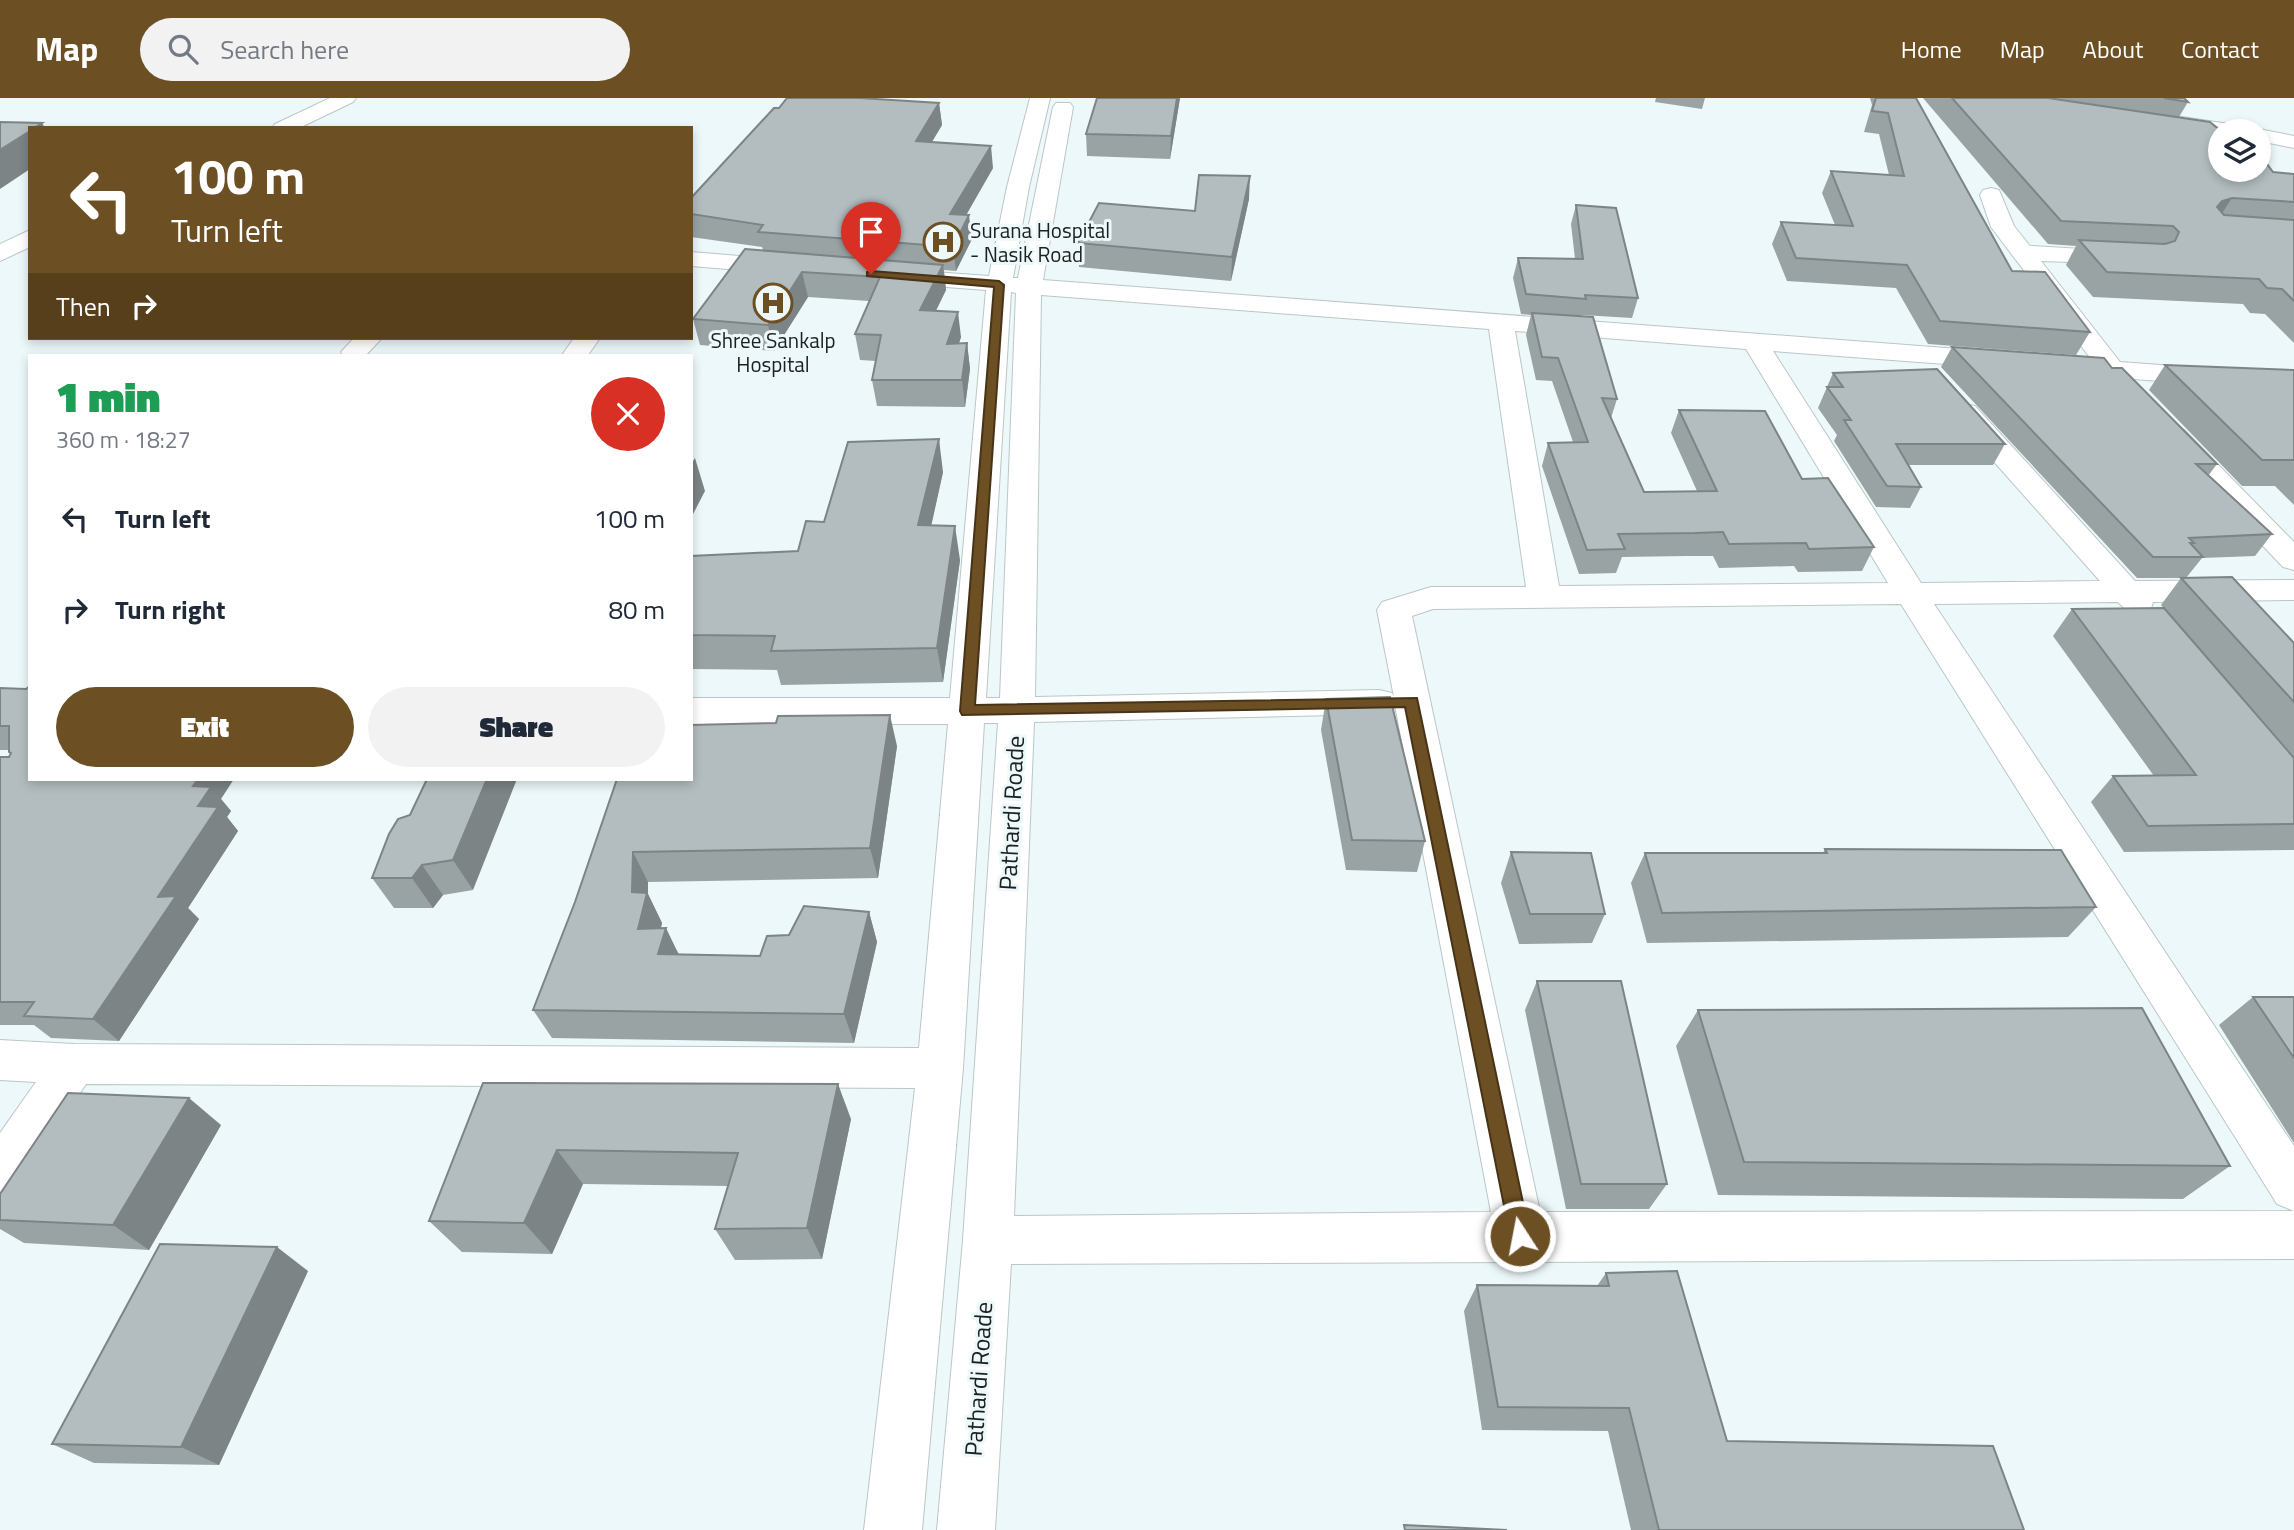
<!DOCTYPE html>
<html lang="en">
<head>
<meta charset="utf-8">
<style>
	:root { --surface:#fff; --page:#f2f2f3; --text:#1f2937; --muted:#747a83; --accent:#6d4f24 }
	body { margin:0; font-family:"Titillium Web",sans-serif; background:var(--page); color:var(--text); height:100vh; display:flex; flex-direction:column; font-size:26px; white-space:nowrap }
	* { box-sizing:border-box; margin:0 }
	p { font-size:23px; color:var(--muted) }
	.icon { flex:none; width:38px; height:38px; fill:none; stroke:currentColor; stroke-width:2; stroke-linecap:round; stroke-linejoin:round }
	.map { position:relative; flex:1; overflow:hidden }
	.details { position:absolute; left:28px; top:256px; width:665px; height:427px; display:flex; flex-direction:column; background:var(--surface); border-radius:0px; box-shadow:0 4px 10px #0003 }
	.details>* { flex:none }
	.hud { position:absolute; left:28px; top:28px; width:665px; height:214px; border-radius:0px; box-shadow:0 4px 10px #0003; background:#6d4f24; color:#fff; overflow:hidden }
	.buttons { position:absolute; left:2208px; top:21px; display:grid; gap:14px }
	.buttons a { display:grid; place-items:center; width:63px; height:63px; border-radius:50%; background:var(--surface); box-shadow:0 4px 10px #0003; font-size:35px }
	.pin { position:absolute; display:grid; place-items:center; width:60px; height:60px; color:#fff; margin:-72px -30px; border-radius:50% 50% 50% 0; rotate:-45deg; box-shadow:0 0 7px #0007 }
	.pin .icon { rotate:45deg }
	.me { position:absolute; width:77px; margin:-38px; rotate:349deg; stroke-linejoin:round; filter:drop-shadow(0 0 5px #0008) }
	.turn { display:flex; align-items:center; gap:24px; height:147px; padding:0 28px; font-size:32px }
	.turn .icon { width:91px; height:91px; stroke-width:2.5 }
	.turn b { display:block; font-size:49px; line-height:60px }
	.then { display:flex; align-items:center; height:66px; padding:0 28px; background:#0003; gap:14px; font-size:26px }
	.round { display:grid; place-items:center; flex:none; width:74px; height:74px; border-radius:37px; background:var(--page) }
	.head { display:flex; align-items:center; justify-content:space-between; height:119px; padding:0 28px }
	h1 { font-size:42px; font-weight:800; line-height:52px; color:#1e9e55 }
	.cta { display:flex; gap:14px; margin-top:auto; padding:14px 28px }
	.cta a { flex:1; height:80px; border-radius:42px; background:var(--accent); color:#fff; font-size:28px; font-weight:800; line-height:80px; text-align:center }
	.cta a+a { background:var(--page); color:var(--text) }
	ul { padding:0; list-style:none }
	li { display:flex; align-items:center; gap:21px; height:91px; padding:0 28px }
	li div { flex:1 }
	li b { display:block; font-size:26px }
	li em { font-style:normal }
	header { display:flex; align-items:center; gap:42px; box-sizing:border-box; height:98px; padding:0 35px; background:var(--accent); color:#fff }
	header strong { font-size:33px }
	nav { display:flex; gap:38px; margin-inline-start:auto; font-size:24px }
	.search { width:490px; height:63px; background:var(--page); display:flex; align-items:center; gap:18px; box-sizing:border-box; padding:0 24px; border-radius:38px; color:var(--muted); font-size:26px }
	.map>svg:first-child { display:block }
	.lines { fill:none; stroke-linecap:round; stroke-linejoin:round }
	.minor-casing { stroke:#bbc6c8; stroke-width:2 }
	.major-casing { stroke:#bbc6c8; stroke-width:2 }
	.minor { fill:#fff; fill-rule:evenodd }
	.major { fill:#fff; fill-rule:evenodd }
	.wall { fill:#9aa3a4 }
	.shaded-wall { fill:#7d8486 }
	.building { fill:#b3bdbf; stroke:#7d8486; stroke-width:2 }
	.route { fill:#6d4f24; stroke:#473317; stroke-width:2 }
	.labels { text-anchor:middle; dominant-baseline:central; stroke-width:6; stroke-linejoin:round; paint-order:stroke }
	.far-poi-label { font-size:21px; fill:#1c2021; stroke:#edf8fa; text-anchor:start }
	.street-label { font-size:24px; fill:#1c2021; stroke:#edf8fa }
</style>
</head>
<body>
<header>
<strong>Map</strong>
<div class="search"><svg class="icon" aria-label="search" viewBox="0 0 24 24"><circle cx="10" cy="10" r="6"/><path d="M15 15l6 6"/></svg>Search here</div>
<nav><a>Home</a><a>Map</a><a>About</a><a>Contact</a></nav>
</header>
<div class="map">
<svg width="2294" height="1432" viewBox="0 0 2294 1432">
	<rect width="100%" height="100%" fill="#edf8fa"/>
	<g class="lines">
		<defs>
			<g id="minor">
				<polygon points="330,0 356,0 353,4 299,30 272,30 275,26"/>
				<path d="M1030,0H1050L1029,89L1013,180H1018L1053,9L1056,5H1070L1073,9L1043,182L1999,254L2008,256L2012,262L2008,268L1999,270L1773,253L1921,485L2100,483L1955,320L1951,314L1955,308L1965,306L1975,308L2135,483L2294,482V502L2153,504L2150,514C2135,517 2128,515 2118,504L1934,506L2294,1048V1113L2277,1106L1901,506L1433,511L1412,518L1540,1114L2294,1113V1161L1011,1166L995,1432H937L963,1142L998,625H984L963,970L922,1432H864L915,990L86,986L17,1091L0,1098V1035L36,984L0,982V942L74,946L919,950L948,626H691V600H950L986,192L893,185L884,183L881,178L884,173L893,171L989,178L1007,89ZM1011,194L1016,195L1000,600H986ZM1041,197L1489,231L1526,489H1431L1382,504L1377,512L1394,599L1392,595L1379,592L1035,599ZM1515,233L1746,251L1888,485L1559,488ZM1395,607L1491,1114L1014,1118L1034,624L1379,616L1392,613Z"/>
				<path d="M1991,90L1999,92L2014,128L2030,148L2133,154L2137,159L2133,164L2125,166L2041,163L2120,264L2294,277V293L2133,281L2130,288C2117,291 2111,289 2103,278L2064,274L2060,268L2064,262L2091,261L1991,129L1980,97L1983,92Z"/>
				<polygon points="30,132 30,149 0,163 0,146"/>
				<polygon points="691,154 788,162 797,164 800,169 797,174 788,176 691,168"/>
				<polygon points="354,240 382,240 366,257 343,257 341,254"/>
				<polygon points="574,240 600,240 588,257 562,257"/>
				<polygon points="2174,329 2184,332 2294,444 2294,472 2283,469 2164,344 2160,338 2164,332"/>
			</g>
			<g id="major">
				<polygon points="2168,17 2236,27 2243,29 2246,33 2221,33 2221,37 2161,27 2158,23 2161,19"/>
				<polygon points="2259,31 2294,38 2294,50 2259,43 2259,33 2251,33"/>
			</g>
		</defs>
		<use href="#minor" class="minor-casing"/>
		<use href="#major" class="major-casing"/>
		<use href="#minor" class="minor"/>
		<use href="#major" class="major"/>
	</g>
	<g class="wall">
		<polygon points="1097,0 1180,0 1170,61 1087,58 1086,36"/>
		<polygon points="1656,0 1705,0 1702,11 1655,4"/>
		<polygon points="1870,0 1916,0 2012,173 2090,234 2076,257 1928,246 1896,190 1787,183 1772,146 1781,124 1835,127 1822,95 1831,73 1889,77 1879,36 1864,34 1872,7"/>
		<polygon points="1923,0 2184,0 2188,4 2179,19 2221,33 2273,74 2294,76 2294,245 2265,216 2250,215 2243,206 2093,199 2066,167 2076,148 2048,146"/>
		<polygon points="872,1 939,5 942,27 932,44 993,70 966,117 972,141 956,173 944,172 946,192 936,213 961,239 959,245 967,245 970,271 965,309 877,308 872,282 876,263 860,262 855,236 869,203 808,199 774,253 700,247 693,221 763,152 762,149 691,139 691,100 779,10"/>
		<polygon points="1249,101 1231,183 1079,169 1078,145 1195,113"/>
		<polygon points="1576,107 1638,200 1632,220 1582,217 1581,219 1617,301 1611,320 1644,394 1697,393 1671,335 1679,312 1802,381 1874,449 1862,473 1798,474 1794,468 1719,470 1713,458 1686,458 1622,459 1616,475 1579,476 1542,368 1548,345 1573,344 1552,283 1536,282 1526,237 1531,217 1521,216 1513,180 1518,160 1575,161 1571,126"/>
		<polygon points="1952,249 2112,270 2217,366 2208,378 2272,436 2255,458 2202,460 2186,480 2294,545 2294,659 2161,507 2181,480 2137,480 1941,269"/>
		<polygon points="2165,267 2294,272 2294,407 2275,388 2242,388 2149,292"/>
		<polygon points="1833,275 2005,346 1993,367 1908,367 1921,389 1910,410 1876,409 1834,343 1837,337 1818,310"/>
		<polygon points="943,374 931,427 960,462 943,584 781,587 777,572 691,571 691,458 798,453 824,424"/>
		<polygon points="2072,511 2294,660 2294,752 2124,754 2091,704 2113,678 2154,678 2053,538"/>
		<polygon points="0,590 26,591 221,701 231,713 227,719 238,733 188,810 199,821 119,943 51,940 34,927 0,927 0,659 9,659 11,656 9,652 0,652"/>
		<polygon points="1326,601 1425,743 1417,774 1346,772 1321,632"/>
		<polygon points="897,648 878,780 648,784 648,796 662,825 661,830 679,856 760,858 789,837 869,814 877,844 854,945 552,940 533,912 575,804 617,681"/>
		<polygon points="427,681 473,792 443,797 433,810 394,810 372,780 410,717"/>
		<polygon points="1825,751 2096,809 2068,839 1647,845 1631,785 1645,755 1823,755"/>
		<polygon points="1511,754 1605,816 1592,845 1519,846 1501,785"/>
		<polygon points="1537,883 1667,1086 1649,1111 1566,1111 1525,912"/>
		<polygon points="2253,899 2294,899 2294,1045 2219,927"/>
		<polygon points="1698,912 2230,1068 2183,1101 1718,1097 1676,948"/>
		<polygon points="483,985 851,1021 822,1161 735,1162 715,1131 728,1088 583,1086 552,1156 462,1154 429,1123"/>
		<polygon points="221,1027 149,1152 24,1145 0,1131 0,1096"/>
		<polygon points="308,1173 219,1367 94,1365 52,1346"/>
		<polygon points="1606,1175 1727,1343 2024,1432 1631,1432 1608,1333 1482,1332 1464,1213 1477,1187 1597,1188"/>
	</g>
	<g class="shaded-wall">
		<polygon points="1177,0 1180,0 1170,61 1171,38"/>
		<polygon points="939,5 942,27 919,65 916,43"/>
		<polygon points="42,25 45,30 34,30"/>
		<polygon points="30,33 30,71 0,91 0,52"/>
		<polygon points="991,48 993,70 953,140 950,116"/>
		<polygon points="1250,78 1249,101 1231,183 1232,159"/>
		<polygon points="2232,100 2217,123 2207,126 2222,103"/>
		<polygon points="969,117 972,141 956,173 953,149"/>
		<polygon points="943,167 946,192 923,238 920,212"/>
		<polygon points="802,174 808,199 774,253 768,227"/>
		<polygon points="958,214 961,239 950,272 947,246"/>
		<polygon points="967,245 970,271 965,309 962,282"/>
		<polygon points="939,341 943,374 924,461 918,427"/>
		<polygon points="695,360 705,393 691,420 691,366"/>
		<polygon points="955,428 960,462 943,584 937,550"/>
		<polygon points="890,617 897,648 878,780 870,750"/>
		<polygon points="198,681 234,681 221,701 231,713 227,719 238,733 188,810 199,821 119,943 93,921 158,799 193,688"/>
		<polygon points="487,681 517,681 473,792 453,762"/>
		<polygon points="633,754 648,784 648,796 662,825 653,860 638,831 632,794"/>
		<polygon points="422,767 443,797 433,810 412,780"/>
		<polygon points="869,814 877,844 854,945 844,916"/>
		<polygon points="666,830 680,859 658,856"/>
		<polygon points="838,986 851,1021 822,1161 807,1130"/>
		<polygon points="189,1000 221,1027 149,1152 113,1127"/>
		<polygon points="557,1052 583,1086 552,1156 524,1125"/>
		<polygon points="277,1149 308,1173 219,1367 181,1349"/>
	</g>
	<g class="building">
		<polygon points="787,0 860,0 939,5 916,43 991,48 950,116 969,117 953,149 758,134 763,127 691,116 691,100 774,10 779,10"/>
		<polygon points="1097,0 1177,0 1171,38 1086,36"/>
		<polygon points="1876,0 1916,0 2012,173 2045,174 2090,234 1940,223 1907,167 1796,160 1781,124 1853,128 1831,73 1904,78 1888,15 1872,13"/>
		<polygon points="1952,0 2048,0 2210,24 2221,33 2221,72 2259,72 2259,55 2273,74 2294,76 2294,104 2232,100 2222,103 2217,109 2224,117 2294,122 2294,203 2282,191 2267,190 2259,181 2107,174 2079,142 2165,146 2175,143 2179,134 2173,128 2061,123"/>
		<polygon points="2164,0 2184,0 2188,4"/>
		<polygon points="0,24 42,25 34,30 30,30 30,33 0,52"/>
		<polygon points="1199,77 1250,78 1232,159 1078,145 1099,105 1195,113"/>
		<polygon points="1576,107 1616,110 1638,200 1585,197 1586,201 1526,196 1518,160 1583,161"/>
		<polygon points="745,151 943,167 920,212 958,214 947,246 967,245 962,282 872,282 881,237 855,236 880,179 802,174 768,227 693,221"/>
		<polygon points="1532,215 1593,219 1617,301 1602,300 1644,394 1717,393 1679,312 1765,313 1802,381 1828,380 1874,449 1809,451 1806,445 1729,446 1723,434 1695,435 1618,436 1625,451 1587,452 1548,345 1588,344 1558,260 1542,259"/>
		<polygon points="1952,249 2104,260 2112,270 2122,270 2217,366 2196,366 2272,436 2189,440 2194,445 2190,445 2203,459 2153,459"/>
		<polygon points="2165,267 2294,272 2294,362 2262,362"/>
		<polygon points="1937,271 2005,346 1896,346 1921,389 1887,388 1844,322 1851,322 1827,289 1843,289 1833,275"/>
		<polygon points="939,341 918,427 955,428 937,550 771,553 775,538 691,537 691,458 798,453 806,423 824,424 848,344"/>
		<polygon points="2232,479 2294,545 2294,604 2181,480"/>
		<polygon points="2164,510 2294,660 2294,726 2148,728 2113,678 2196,677 2072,511"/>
		<polygon points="30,588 30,681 198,681 193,688 211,689 198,708 218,709 158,799 176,798 93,921 24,918 34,904 0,904 0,659 9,659 11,655 9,654 9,628 0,628 0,590 26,591"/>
		<polygon points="1390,599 1425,743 1352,742 1326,601"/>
		<polygon points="890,617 870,750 633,754 632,794 647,795 638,831 666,830 658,856 760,858 767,838 789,837 804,808 869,814 844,916 533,912 575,804 617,681 691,681 691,627 776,625 778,618"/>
		<polygon points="427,681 487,681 453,762 422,767 412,780 372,780 389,736 398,721 410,717"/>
		<polygon points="1825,751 2061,752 2096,809 1662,815 1645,755 1827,755"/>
		<polygon points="1511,754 1591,755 1605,816 1530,816"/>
		<polygon points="1537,883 1621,883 1667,1086 1581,1086"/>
		<polygon points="2253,899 2294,899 2294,960"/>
		<polygon points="2142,910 2230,1068 1744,1064 1698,912"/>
		<polygon points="483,985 838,986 807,1130 715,1131 738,1055 557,1052 524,1125 429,1123"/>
		<polygon points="68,995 189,1000 113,1127 0,1122 0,1096"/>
		<polygon points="160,1146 277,1149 181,1349 52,1346"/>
		<polygon points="1677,1173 1727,1343 1993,1348 2024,1432 1659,1432 1629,1310 1498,1309 1477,1187 1609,1188 1606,1175"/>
		<polygon points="1404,1427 1507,1432 1405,1432"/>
	</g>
	<polygon class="route" points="871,173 999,183 1004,187 975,607 1417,600 1530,1138 1527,1145 1520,1148 1513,1145 1510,1138 1405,609 962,617 960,613 994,189 867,178 867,174"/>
	<defs>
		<symbol id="hospital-ring" viewBox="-11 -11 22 22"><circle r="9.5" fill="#edf8fa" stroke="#6d4f24" stroke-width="1.5"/><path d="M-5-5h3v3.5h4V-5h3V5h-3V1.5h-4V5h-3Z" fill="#6d4f24"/></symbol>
	</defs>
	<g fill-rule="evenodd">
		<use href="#hospital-ring" x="921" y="122" width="44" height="44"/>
		<use href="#hospital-ring" x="751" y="183" width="44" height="44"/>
	</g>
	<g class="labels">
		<g class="far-poi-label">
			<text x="970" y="132">Surana Hospital<tspan x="970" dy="24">- Nasik Road</tspan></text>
			<text x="773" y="242" text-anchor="middle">Shree Sankalp<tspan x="773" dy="24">Hospital</tspan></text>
		</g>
		<g class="street-label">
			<text transform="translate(1011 715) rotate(-87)">Pathardi Roade</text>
			<text transform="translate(978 1281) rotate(-86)">Pathardi Roade</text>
		</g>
	</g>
</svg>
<div class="buttons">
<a><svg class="icon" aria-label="layers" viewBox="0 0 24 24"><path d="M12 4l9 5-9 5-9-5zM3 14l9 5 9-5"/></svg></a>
</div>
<div class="pin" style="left:871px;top:176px;background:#d93025"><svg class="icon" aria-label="arrive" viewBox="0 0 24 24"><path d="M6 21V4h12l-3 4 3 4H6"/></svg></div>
<svg class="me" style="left:1520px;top:1138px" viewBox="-20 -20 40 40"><circle r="17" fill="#6d4f24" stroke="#fff" stroke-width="3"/><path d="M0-11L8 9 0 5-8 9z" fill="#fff"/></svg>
<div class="hud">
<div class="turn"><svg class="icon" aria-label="left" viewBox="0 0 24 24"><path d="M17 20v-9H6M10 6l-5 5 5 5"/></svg><div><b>100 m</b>Turn left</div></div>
<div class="then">Then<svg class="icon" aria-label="right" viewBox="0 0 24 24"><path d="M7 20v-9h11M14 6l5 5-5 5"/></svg></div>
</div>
<section class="details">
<div class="head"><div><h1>1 min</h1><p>360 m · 18:27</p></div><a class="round" style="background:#d93025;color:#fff"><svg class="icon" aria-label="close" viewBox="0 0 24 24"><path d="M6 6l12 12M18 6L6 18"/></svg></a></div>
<ul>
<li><svg class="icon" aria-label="left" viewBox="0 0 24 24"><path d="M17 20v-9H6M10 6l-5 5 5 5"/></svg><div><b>Turn left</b></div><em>100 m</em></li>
<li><svg class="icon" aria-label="right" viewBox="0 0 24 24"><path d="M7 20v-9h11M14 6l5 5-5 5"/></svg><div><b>Turn right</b></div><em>80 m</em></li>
</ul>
<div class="cta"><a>Exit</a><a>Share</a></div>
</section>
</div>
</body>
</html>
